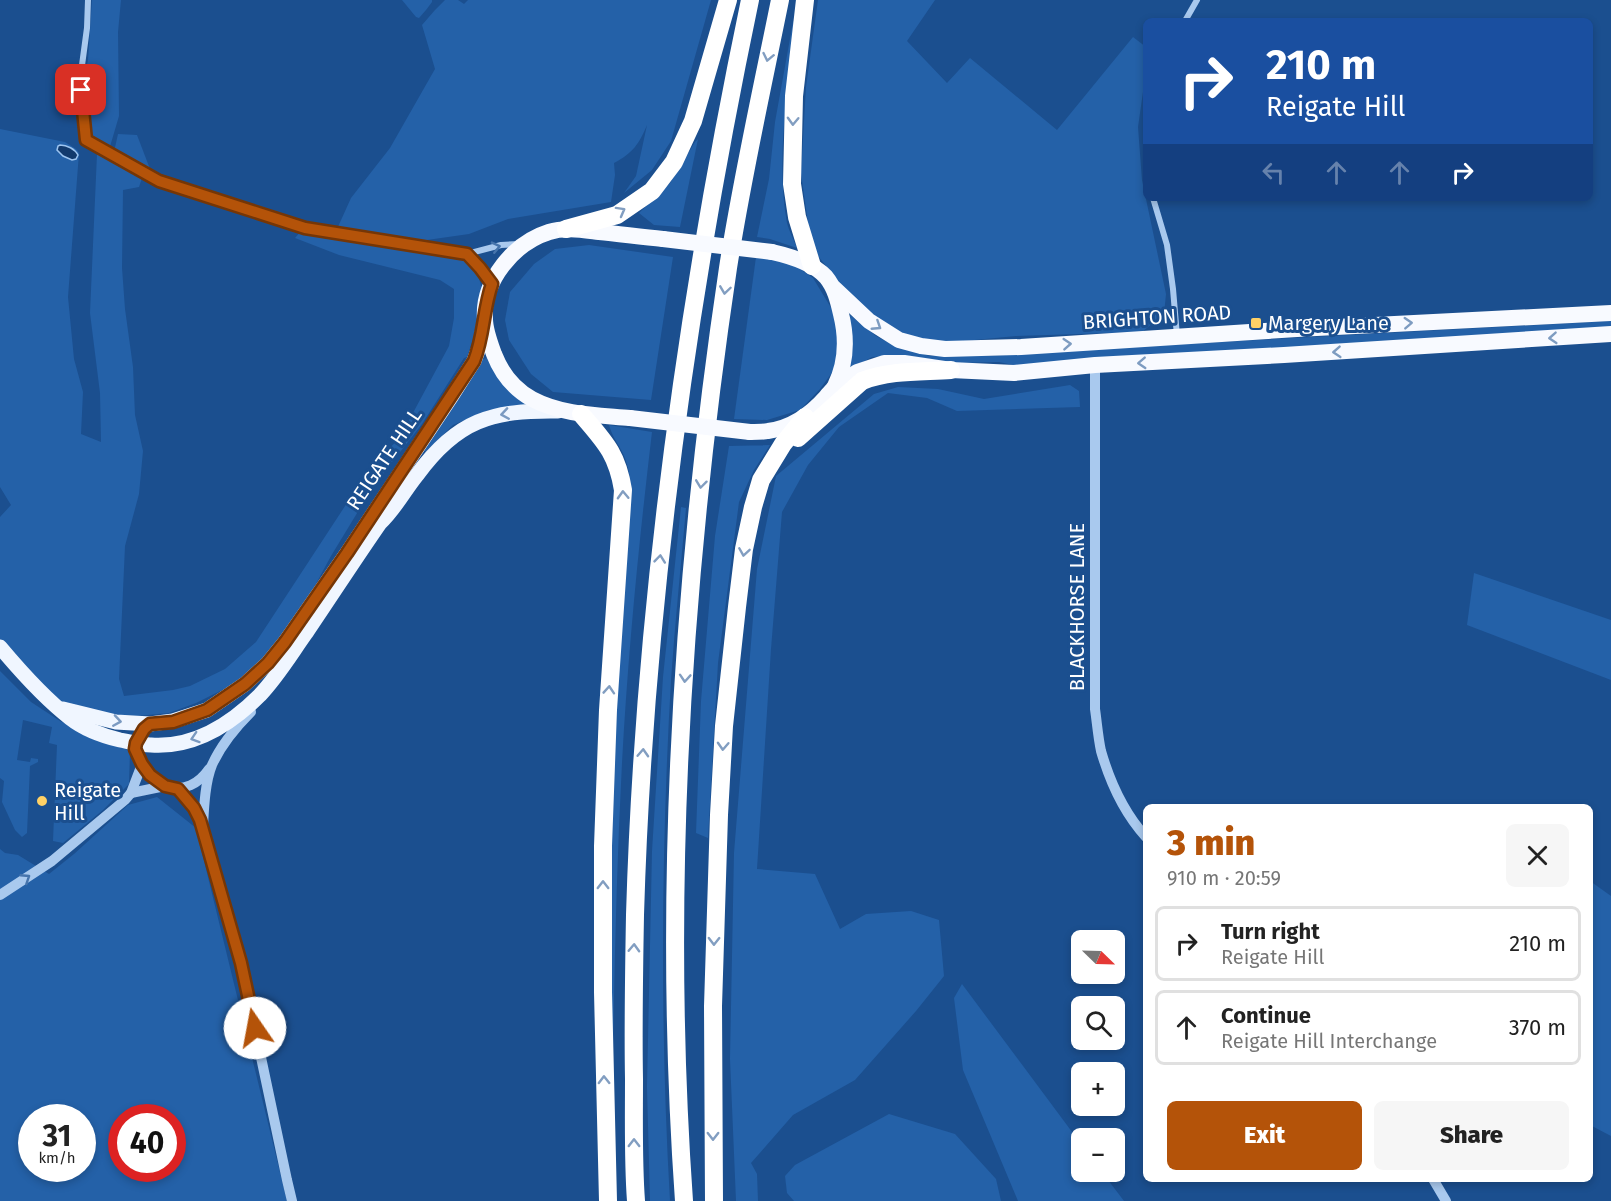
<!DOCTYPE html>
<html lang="en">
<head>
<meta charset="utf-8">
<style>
	:root { --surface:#fff; --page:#f6f6f6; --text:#222; --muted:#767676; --line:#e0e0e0; --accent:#b45309 }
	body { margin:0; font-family:"Fira Sans",sans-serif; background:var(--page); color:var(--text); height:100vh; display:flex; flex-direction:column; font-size:22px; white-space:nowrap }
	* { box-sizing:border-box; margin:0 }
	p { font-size:20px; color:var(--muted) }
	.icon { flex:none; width:33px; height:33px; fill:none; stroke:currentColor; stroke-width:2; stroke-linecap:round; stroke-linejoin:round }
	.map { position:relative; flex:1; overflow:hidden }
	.details { position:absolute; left:1143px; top:804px; width:450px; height:378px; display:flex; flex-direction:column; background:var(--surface); border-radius:9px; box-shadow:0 3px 9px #0003 }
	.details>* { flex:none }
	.guide { position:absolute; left:1143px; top:18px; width:450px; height:183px; border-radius:9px; box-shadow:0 3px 9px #0003; background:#1a4fa0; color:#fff; overflow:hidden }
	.needle { width:39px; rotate:113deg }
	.fabs { position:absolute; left:1071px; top:930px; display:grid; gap:12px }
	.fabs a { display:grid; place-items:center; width:54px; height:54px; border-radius:9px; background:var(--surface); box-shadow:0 3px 9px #0003; font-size:30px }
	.speed { position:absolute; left:18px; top:1104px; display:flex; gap:12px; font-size:30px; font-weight:700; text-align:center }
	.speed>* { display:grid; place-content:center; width:78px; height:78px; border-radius:50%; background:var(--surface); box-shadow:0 3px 9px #0003; line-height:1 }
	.speed small { font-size:15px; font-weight:400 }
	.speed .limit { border:9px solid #d22; background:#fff; color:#111 }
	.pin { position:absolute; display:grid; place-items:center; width:51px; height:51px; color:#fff; margin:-26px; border-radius:12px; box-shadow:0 3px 9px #0006 }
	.me { position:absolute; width:66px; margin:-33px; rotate:348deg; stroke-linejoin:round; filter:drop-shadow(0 0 4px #0008) }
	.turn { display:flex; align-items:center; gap:21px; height:126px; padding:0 24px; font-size:27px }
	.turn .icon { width:78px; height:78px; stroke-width:2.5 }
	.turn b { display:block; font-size:42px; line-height:51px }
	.lanes { display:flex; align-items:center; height:57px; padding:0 24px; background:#0003; justify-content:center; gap:30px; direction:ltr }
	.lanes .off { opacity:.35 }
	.round { display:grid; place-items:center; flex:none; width:63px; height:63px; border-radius:9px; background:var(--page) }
	.summary { display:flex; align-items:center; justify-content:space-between; height:102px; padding:0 24px }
	h1 { font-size:36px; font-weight:800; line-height:45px; color:var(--accent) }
	.primary-button { display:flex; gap:12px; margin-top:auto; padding:12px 24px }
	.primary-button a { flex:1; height:69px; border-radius:9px; background:var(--accent); color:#fff; font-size:24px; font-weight:800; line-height:69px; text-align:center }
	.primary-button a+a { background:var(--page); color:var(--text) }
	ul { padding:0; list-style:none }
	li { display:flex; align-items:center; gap:18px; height:75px; margin:0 12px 9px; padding:0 12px; border:3px solid var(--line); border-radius:9px }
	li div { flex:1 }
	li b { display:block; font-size:22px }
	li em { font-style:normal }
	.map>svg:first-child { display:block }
	.green { fill:#2461a8; fill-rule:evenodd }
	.water { fill:#123a6d; stroke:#9cc4f0; stroke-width:1.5 }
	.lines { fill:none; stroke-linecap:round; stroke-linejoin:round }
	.minor { stroke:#a9c9ee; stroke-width:6 }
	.tertiary { stroke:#a9c9ee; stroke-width:10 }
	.primary { stroke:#f0f6ff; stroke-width:15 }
	.trunk { stroke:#f8faff; stroke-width:16 }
	.motorway { stroke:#fff; stroke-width:18 }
	.trunk-bridge { stroke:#f8faff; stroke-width:16 }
	.oneway { stroke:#829ec1 }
	.oneway2 { stroke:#4674ac }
	.oneway3 { stroke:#7e9cc1 }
	.oneway4 { stroke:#7b9ac1 }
	.route-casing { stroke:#753606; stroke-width:15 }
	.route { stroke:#b45309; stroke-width:10 }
	.poi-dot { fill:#ffd166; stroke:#1b4f8f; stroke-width:2 }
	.labels { text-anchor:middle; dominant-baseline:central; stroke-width:6; stroke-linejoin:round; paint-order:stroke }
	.street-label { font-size:20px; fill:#fff; stroke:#1b4f8f }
	.poi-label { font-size:20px; fill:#fff; stroke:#1b4f8f; text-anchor:start }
</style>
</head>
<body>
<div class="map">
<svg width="1611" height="1201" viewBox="0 0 1611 1201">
	<rect width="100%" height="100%" fill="#1b4f8f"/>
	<g class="green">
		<polygon points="92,0 121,0 118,32 119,116 109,150 89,139 82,88 88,60"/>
		<polygon points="402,0 432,0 432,2 426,10 419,18 416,17"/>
		<path d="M445,0H458L464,4L468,0H711L671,141L652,170L624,193L636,176L647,125C639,144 633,153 614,163L615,175L611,202L508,219L469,234L420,241L337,229L351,198L390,148L435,69L422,25L435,10Z"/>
		<polygon points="818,0 935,0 907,41 947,83 970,58 1057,130 1133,37 1146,47 1146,84 1143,92 1138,127 1142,180 1166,294 1164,314 1142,332 1016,336 944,343 916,338 894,330 870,313 843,287 818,256 809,230 801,173 806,87"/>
		<path d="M796,17C789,83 775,158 787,223C789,231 794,240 797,248L770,239L757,237L769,179L775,122L793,22Z"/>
		<path d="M0,129L65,142L76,149L79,153L68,297L74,359L83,392L81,434L101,442L100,393L90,313L97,154L123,167L142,178L139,187L123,190L122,268L125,309L133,367L135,415L143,451L139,494L125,546L119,679L124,696L173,690L190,686L225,669L256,642L366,474L400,437L449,346L454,318V289L440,280L339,255L295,238L302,230L466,258C474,266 481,279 482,292C482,313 474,337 467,357L464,358L422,424L379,479L365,500L331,556L312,591L277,642L259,663L230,686L196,703L169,713L137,716L105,714L60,708L0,647V517L11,505L0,487Z"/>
		<polygon points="118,134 137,135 150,169 114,152"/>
		<polygon points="698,139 680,227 654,225 639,213 670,183 695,142"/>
		<polygon points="589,245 673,257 651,400 553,392 531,374 509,340 505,320 510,292 534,264 555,249"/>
		<polygon points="756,257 781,261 793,264 813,278 833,311 839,345 834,370 820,389 800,410 767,420 734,419"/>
		<polygon points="850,315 876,336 897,347 930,356 991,356 1108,348 1611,321 1611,329 1018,366 999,362 956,363 901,355 872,357 847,371 848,319"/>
		<path d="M487,358C498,381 504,388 525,402L526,406L489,410L453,425L426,452L423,449L482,359Z"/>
		<polygon points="1070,385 1079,391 1080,407 957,411 927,398 888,393 839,427 808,465 782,512 771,649 757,869 815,874 840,929 866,914 911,911 939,920 944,976 916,1011 855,1080 793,1115 751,1163 757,1174 758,1201 736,1201 730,1059 734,853 757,569 776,476 874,394 898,387 938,389 984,399"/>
		<path d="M609,425L652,432C639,541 628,652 622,763C616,876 614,990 612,1104L611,875L614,760L630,478C628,467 626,458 620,448C615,439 612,435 609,425Z"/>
		<polygon points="770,445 754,470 739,502 718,663 708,838 696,833 701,701 715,536 729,446"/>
		<path d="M681,507L686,508C681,565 675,622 671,680C661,853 660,1028 670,1201H650L647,1087L652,851L663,677Z"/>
		<polygon points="1474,573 1611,620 1611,680 1467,625"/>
		<polygon points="0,671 31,702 60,721 130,751 129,784 103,810 63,843 53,841 57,745 49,743 52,727 23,720 17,760 30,762 31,758 38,759 38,762 30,766 27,833 22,837 15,830 2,802 4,781 0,778"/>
		<path d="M157,797L196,828L287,1201H0V849L5,853L18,855L49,874L74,854L128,805ZM32,1118H82V1168H32ZM122,1118H172V1168H122Z"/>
		<polygon points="1590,881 1611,896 1611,1136 1590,1125"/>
		<polygon points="962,984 1081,1144 1082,1172 1102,1172 1124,1201 1018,1201 963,1070 954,998"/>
		<polygon points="889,1114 955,1134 996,1179 1001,1201 794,1201 787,1193 785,1176 795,1165"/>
	</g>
	<path class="water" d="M60,145C67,145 75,149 78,155L76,159L72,160L63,156L57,150L58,146Z"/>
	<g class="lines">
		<g class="minor">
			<polyline points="88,0 87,28 80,80 86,140 159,181 305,228 467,254 501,245 519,244"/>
			<polyline points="1185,21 1197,0"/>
			<polyline points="1153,198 1167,245 1173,289 1177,336"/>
			<polyline points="467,254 489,281"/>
		</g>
		<g class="tertiary">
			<path d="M1095,365V709C1097,723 1098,737 1101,751C1110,782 1124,813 1146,837"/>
			<path d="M150,724C144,729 138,735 136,743C134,747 136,752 138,756C151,790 187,801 209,769"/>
			<polyline points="178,789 194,808 203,826 241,963 287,1180 292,1201"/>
			<polyline points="131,793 165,786"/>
			<path d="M203,826C204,808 205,782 212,765C221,745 236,727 251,712"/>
			<polyline points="0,895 52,861 125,800 131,793 142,764"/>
			<polyline points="1433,1179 1446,1201"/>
		</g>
		<g class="primary">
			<path d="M0,647C21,672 44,698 70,718C84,729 103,736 120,740C130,742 141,745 151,745C194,748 231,724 260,695C278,676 291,654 306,633C331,596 355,559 380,523C395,509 404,491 417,475C457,420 492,410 558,411"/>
			<polyline points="63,709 116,722 150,724 173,721 207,710 245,684 268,663 285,642 347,553 451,397 474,361 480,345 484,323"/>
		</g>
		<g class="trunk">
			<polyline points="834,288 869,321 899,340 921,346 945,349 1021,347 1297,329 1611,313"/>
			<polyline points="835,387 857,372 884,363 904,363 951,370 1014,373 1095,365 1284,355 1611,334"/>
			<path d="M630,418C597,415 562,415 532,399C514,389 501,372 494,354C490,343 485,330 485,319C482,281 514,243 549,232C565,227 582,230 599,232C620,234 641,237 663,239"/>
			<path d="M750,432C756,432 763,432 768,431C792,428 811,414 826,397C829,393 833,390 835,386C846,364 847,338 841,314C838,301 835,288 826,277C813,263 790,256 772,252"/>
		</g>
		<g class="motorway">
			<polyline points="805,0 794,96 792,184 797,217 812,266"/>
			<polyline points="566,229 617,215 652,191 674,162 693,121 728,0"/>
			<path d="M581,414C604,441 617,453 623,490L608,710L603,846V992L608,1201"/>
			<path d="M798,438L862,381C890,370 922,372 951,370"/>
			<path d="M636,1201C633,1161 634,1120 634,1079C633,1025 634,970 635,915C644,607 687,301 750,0"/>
			<path d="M684,1201C662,890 682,576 728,268C742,178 762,89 780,0"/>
			<polyline points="714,1201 713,1006 719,815 724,726 737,607 744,549 753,507 761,480 783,444 805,417"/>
		</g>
		<g class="trunk-bridge">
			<polyline points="663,239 772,252"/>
			<polyline points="630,418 750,432"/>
		</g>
	</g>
	<defs><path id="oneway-chevron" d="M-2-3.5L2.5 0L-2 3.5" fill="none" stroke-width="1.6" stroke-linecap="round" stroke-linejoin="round" transform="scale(1.5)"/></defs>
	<g class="oneway">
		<use href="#oneway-chevron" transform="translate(768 57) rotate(102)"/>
		<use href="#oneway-chevron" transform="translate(793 121) rotate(92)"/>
		<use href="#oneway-chevron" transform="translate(621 211) rotate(-29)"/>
		<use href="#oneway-chevron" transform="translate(725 290) rotate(98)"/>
		<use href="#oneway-chevron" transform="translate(701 484) rotate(97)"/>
		<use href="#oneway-chevron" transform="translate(623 495) rotate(-92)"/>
		<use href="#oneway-chevron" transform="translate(744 552) rotate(99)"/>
		<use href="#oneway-chevron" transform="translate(660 559) rotate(-84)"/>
		<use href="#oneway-chevron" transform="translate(685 678) rotate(94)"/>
		<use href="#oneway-chevron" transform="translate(609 690) rotate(-86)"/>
		<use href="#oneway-chevron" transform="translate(723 746) rotate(93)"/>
		<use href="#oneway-chevron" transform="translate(643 753) rotate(-87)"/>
		<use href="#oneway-chevron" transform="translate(603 885) rotate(-90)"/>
		<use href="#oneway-chevron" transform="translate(714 941) rotate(91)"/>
		<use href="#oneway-chevron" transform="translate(634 948) rotate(-88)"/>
		<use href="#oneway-chevron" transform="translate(604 1080) rotate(-91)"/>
		<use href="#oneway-chevron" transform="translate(713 1136) rotate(90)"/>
		<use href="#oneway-chevron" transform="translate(634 1143) rotate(-90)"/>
	</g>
	<g class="oneway2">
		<use href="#oneway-chevron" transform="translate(496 247) rotate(-13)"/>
		<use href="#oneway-chevron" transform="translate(26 878) rotate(-33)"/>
	</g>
	<g class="oneway3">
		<use href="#oneway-chevron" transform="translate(1408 323) rotate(-3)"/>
		<use href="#oneway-chevron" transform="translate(877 326) rotate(33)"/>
		<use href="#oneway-chevron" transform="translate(1553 338) rotate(176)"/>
		<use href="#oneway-chevron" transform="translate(1067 344) rotate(-4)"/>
		<use href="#oneway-chevron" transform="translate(1337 352) rotate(176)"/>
		<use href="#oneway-chevron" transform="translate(1142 363) rotate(177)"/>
	</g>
	<g class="oneway4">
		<use href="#oneway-chevron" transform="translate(505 414) rotate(171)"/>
		<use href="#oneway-chevron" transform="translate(117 721) rotate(9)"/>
		<use href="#oneway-chevron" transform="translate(195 738) rotate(162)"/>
	</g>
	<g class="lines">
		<defs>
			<path id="route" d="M81,90L86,140L159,181L305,228L467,254L480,268L492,284C483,310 484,336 474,361L347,553L285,642L268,663L245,684L207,710L173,722L150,724L144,729L136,743L135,749L142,764L150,775L165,786L178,789L194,808L200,820L241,963L255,1028"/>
		</defs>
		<use href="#route" class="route-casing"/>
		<use href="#route" class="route"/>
	</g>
	<g class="poi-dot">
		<rect x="1250" y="317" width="12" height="12" rx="3"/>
		<circle cx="42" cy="801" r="6"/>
	</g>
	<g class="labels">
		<g class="street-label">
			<text transform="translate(1157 317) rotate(-4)">BRIGHTON ROAD</text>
			<text transform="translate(384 459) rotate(-56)">REIGATE HILL</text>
			<text transform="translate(1077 607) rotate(-90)">BLACKHORSE LANE</text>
		</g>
		<g class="poi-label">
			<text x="1268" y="323">Margery Lane</text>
			<text x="54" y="790">Reigate<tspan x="54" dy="23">Hill</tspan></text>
		</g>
	</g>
</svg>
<div class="fabs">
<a><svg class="needle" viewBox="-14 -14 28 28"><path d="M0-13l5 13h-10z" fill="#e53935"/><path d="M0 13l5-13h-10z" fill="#767676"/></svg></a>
<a><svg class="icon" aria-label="search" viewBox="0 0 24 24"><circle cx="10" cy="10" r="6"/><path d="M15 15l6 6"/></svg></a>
<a>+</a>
<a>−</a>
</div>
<div class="speed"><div>31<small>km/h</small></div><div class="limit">40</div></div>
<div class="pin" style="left:81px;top:90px;background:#d93025"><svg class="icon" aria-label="arrive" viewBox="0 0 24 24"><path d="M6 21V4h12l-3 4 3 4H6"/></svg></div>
<svg class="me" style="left:255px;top:1028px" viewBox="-20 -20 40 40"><circle r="19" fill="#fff"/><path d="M0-13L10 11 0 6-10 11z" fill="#b45309"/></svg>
<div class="guide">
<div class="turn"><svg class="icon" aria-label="right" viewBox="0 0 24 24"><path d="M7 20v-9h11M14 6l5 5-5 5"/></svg><div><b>210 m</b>Reigate Hill</div></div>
<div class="lanes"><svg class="icon off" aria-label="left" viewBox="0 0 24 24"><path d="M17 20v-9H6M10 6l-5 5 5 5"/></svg><svg class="icon off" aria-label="ahead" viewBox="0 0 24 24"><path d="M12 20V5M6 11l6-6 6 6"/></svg><svg class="icon off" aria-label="ahead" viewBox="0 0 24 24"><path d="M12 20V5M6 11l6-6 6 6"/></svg><svg class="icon" aria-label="right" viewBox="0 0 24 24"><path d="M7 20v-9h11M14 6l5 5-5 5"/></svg></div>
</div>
<section class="details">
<div class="summary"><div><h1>3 min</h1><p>910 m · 20:59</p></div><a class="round"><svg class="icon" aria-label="close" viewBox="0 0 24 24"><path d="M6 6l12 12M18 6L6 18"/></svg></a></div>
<ul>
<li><svg class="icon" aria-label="right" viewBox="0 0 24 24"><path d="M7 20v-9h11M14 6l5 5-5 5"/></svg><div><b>Turn right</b><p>Reigate Hill</p></div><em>210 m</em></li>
<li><svg class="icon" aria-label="ahead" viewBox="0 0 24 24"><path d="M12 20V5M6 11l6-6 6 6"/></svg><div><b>Continue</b><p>Reigate Hill Interchange</p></div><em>370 m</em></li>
</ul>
<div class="primary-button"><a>Exit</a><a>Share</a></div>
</section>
</div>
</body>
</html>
